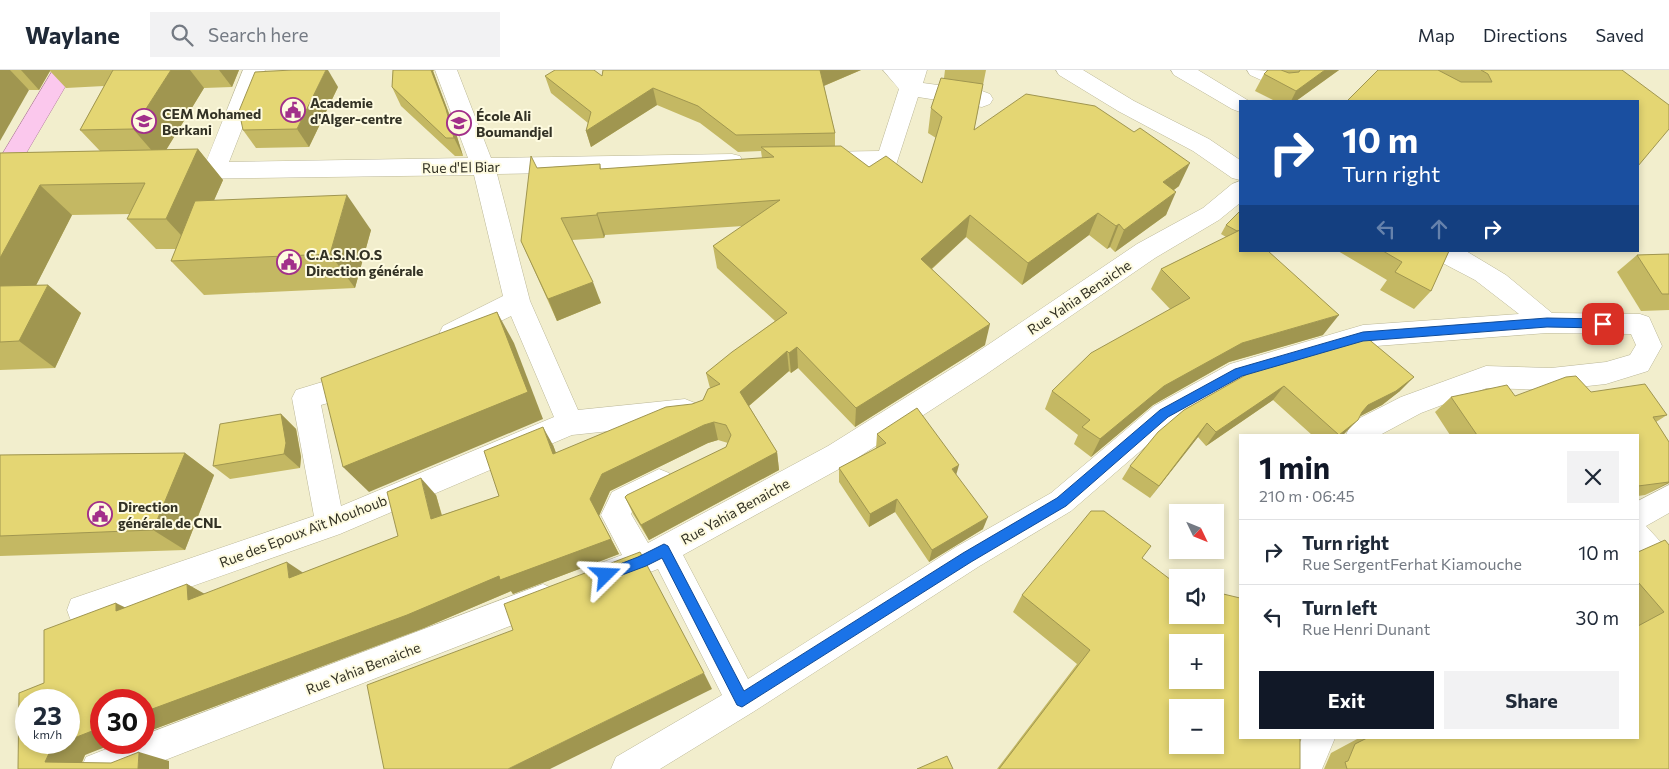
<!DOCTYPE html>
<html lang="en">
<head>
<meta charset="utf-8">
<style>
	:root { --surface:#fff; --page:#f2f2f3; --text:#1f2937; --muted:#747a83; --line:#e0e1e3; --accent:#111827 }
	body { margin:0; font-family:Commissioner,sans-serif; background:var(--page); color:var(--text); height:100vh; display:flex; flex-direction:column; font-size:19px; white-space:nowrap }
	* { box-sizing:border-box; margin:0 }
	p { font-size:16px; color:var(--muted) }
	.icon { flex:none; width:28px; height:28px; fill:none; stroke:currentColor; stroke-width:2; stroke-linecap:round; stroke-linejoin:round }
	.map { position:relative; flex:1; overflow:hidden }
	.sheet { position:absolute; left:1239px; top:364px; width:400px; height:305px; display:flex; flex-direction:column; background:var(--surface); border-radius:0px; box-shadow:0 2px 8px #0003 }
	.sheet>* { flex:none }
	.banner { position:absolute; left:1239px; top:30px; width:400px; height:152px; border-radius:0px; box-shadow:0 2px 8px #0003; background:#1a4fa0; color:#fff; overflow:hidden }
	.needle { width:32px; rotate:133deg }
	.buttons { position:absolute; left:1169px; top:434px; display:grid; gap:10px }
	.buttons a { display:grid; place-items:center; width:55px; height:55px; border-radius:0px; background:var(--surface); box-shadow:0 2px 8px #0003; font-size:25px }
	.speed { position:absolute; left:15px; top:619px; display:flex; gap:10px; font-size:25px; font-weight:700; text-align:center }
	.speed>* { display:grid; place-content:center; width:65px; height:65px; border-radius:50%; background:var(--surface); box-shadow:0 2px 8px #0003; line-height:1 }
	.speed small { font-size:12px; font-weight:400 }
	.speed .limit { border:8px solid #d22; background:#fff; color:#111 }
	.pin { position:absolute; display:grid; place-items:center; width:42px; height:42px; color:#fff; margin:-21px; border-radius:10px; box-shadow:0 2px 8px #0006 }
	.me { position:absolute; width:55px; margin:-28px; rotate:69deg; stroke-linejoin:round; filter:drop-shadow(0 0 4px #0008) }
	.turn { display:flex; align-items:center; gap:18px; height:105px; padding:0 20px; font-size:22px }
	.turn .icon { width:65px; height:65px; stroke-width:2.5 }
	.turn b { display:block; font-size:35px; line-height:42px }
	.lanes { display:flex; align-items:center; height:48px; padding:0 20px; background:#0003; justify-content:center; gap:25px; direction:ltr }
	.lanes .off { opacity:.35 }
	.round { display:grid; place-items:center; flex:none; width:52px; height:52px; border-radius:0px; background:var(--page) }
	.head { display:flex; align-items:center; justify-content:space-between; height:85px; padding:0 20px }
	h1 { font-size:30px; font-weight:700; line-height:38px; color:var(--accent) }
	.cta { display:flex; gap:10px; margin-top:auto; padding:10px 20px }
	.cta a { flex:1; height:58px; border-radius:0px; background:var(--accent); color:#fff; font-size:20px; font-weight:700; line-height:58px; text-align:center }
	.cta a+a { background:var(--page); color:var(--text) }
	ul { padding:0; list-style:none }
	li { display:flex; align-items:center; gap:15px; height:65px; padding:0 20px; border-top:1px solid var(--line) }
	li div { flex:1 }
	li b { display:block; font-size:19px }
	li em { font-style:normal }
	header { display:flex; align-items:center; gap:30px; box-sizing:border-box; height:70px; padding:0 25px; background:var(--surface); border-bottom:1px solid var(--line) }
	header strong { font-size:24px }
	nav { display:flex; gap:28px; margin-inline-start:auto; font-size:18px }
	.search { width:350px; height:45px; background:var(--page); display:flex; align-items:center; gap:12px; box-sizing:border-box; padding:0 18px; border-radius:0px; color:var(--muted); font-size:19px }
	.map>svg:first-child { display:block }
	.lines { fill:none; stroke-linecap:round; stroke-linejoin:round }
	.street-casing { stroke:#bbb797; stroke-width:1 }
	.primary-casing { stroke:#b37c9f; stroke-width:1 }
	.street { fill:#fff; fill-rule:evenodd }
	.primary { fill:#fbc8ed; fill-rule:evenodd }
	.wall { fill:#c4b863 }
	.shaded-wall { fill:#a09650 }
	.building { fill:#e4d673; stroke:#a09650; fill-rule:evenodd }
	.route { fill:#1a73e8; stroke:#114b97 }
	.labels { text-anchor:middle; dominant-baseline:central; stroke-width:4; stroke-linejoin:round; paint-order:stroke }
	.poi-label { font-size:14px; font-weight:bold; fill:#333225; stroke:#fefbe0; text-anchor:start }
	.street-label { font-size:14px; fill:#333225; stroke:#fefbe0 }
</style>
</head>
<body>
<header>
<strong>Waylane</strong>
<div class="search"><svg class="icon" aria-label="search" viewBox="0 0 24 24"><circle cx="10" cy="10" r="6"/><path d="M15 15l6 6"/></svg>Search here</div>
<nav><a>Map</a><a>Directions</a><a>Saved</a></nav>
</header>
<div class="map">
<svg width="1669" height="699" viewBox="0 0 1669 699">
	<rect width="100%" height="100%" fill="#f2eecd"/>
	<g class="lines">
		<defs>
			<g id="street">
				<path d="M243,0H265L229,92L468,88L435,0H457L491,88L732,84L740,86L743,92L740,98L732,100L497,104L530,231L578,340L685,329L695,333L699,341L695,349L685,353L572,365L340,464L82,555L71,551L67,540L71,529L314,446L292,328L296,320L342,306L360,299L369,302L373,310C365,327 338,330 321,335L341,436L554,347L511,246L452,275L443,272L439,264L443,256L503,226L474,105L178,109L170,107L166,101L170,95L178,93L206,92Z"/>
				<polygon points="883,0 927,0 923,13 982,21 990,24 993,29 990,34 982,37 918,27 896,95 888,97 820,98 812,96 809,90 812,84 820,82 879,81 899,19"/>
				<polygon points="1056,0 1083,0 1134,31 1209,69 1240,90 1240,110 1232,108 1193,81 1118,41 1059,5"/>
				<polygon points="1171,0 1198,0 1249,31 1240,31 1240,42 1232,39 1174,5"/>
				<path d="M1247,0C1263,0 1282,0 1292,12L1289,17L1281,19L1250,5Z"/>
				<polygon points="1240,111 1240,133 1219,150 1155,188 985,305 848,394 683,485 748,609 956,477 1051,423 1154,336 1230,294 1363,255 1519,244 1475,210 1433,188 1430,181 1466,181 1506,205 1552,243 1640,244 1649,247 1662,276 1648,301 1606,314 1551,320 1487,318 1421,343 1380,365 1346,365 1350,356 1356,350 1401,327 1486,296 1551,298 1606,292 1630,285 1636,275 1631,264 1547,263 1363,277 1247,311 1174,352 1071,441 978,497 753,642 660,699 611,699 616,687 722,625 658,499 609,518 598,514 594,504 598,494 622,485 601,445 612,422 659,399 669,403 673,412 669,421 633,440 631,444 648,473 828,376 967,289 1137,174 1203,138 1232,114"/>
				<polygon points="1669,415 1669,443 1646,456 1669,481 1669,517 1658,513 1638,489 1638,431"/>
				<polygon points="543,514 554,519 558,529 554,539 142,699 81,699 86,687 124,672 144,672 144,665"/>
				<polygon points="1302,668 1335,668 1322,699 1288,699"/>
			</g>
			<polygon id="primary" points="53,0 75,0 8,114 0,117 0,88"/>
		</defs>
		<use href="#street" class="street-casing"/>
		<use href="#primary" class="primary-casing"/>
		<use href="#street" class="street"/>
		<use href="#primary" class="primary"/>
	</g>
	<g class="wall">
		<polygon points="0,0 239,0 232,17 204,18 166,80 198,79 223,110 214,130 371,160 355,218 204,225 171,191 176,179 156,179 127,149 130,144 72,145 36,215 48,215 81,243 55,298 0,300 0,83 100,81 80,60 104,16 66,18 50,1 39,20 29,20"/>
		<polygon points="393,0 434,0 433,1 454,57 463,86 455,86 401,36 392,17"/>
		<polygon points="603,0 861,0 824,16 835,63 835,76 869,97 922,113 936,68 928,63 931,38 944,8 945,0 986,0 974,60 1179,116 1174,120 1166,145 1115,182 1110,177 1107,179 1089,165 1022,215 966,167 932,199 985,275 855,357 798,298 791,303 789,301 749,336 777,382 779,400 649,470 633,444 625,427 726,377 728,373 718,370 708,373 610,421 599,446 619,484 513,524 511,521 424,558 144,663 144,630 101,630 101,672 85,685 82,693 111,693 169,691 169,699 18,699 44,613 187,514 204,524 303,503 398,466 436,425 442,445 499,426 553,375 556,383 703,330 710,318 706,303 775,251 717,198 713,176 743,156 605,165 604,168 572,170 601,233 557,251 521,171 537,98 600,94 601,99 762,88 761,81 738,82 700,53 657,35 591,77 586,61 588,53 551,23 545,6 602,6"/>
		<polygon points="1268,0 1339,0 1296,31 1275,31 1255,21 1264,4"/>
		<polygon points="1378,0 1622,0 1638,31 1347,31"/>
		<polygon points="338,17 309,77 256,78 243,60"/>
		<polygon points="1240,141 1240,181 1323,265 1229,292 1153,335 1091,387 1074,374 1078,365 1045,339 1052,321 1170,239 1151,219 1161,199 1226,167 1221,164 1226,155"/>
		<polygon points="1338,181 1449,181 1431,221 1414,239 1380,220 1387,210"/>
		<polygon points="1669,184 1669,240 1641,241 1617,202 1637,185"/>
		<polygon points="1258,298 1400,321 1382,335 1360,346 1343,365 1312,365 1273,330 1206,376 1198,367 1150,428 1122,409 1130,396"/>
		<polygon points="1591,322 1667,345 1656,352 1669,372 1669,413 1645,425 1638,426 1638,365 1450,365 1435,342 1451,327 1515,326"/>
		<polygon points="281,344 296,359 301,387 300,398 230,409 213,396"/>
		<polygon points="877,364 956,405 983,459 929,492 895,442 869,457 839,412 839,398 876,379"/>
		<polygon points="185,383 214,405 185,480 0,486 0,385"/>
		<polygon points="1669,475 1669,699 1324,699 1331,683 1359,668 1638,668 1638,482"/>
		<polygon points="1142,488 1300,699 997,699 1077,594 1013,542 1022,525"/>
	</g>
	<g class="shaded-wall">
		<polygon points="0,0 10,0 29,20 0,71"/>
		<polygon points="21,0 50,0 50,1 39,20"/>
		<polygon points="171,0 190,0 204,18 160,90 133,59"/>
		<polygon points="219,0 239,0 232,17"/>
		<polygon points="326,0 328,0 338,17 309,77 297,59"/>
		<polygon points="431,0 434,0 433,1 454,57 463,86 454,68"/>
		<polygon points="820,0 861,0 821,17"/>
		<polygon points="1325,0 1339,0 1296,31 1291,31 1296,21"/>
		<polygon points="653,18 657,35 591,77 586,61"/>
		<polygon points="198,79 223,110 193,178 166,149"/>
		<polygon points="1190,93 1179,116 1153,135 1163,112"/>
		<polygon points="40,115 72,145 21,245 0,229 0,188"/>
		<polygon points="1176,122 1166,145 1115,182 1124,160"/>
		<polygon points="347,125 371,160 355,218 330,184"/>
		<polygon points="597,143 605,165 604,168 597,145"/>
		<polygon points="1098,143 1089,165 1022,215 1028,193"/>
		<polygon points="970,145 966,167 918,211 921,189"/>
		<polygon points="1119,154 1110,177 1107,179 1116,156"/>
		<polygon points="593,212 601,233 557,251 548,229"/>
		<polygon points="48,215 81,243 55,298 19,271"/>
		<polygon points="497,242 514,273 543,349 369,422 343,397"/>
		<polygon points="1339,245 1323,265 1229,292 1153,335 1091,387 1100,369 1164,316 1242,273"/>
		<polygon points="990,254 985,275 855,357 856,338"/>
		<polygon points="797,277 798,298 791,303 789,283"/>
		<polygon points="787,281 789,301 743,341 740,322"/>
		<polygon points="1414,307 1400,321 1382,335 1355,349 1368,335"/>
		<polygon points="1284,316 1273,330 1206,376 1216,362"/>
		<polygon points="281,344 296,359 301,387 300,398 284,384"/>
		<polygon points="1358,350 1343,365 1339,365"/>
		<polygon points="714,352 718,370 708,373 610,421 599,446 619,484 513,524 511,521 424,558 144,663 144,642 590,429 602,404 704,355"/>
		<polygon points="1207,353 1198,367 1150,428 1159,416"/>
		<polygon points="543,357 553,375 563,402 553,384"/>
		<polygon points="777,382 779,400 649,470 641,455"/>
		<polygon points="185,383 214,405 185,480 153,460"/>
		<polygon points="959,395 955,409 952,399"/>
		<polygon points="421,408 436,425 447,465 431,449"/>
		<polygon points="1669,412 1669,413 1645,425"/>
		<polygon points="897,429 895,442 869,457 870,444"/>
		<polygon points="988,447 983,459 929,492 932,480"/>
		<polygon points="287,492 308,506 289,508"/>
		<polygon points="187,514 212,528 188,530"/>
		<polygon points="116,533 145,547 116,541"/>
		<polygon points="704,603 712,619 550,699 508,699"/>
		<polygon points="92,661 101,664 101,672 118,672 85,685 79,699 45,692 52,677 63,672 69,672 69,670"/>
		<polygon points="139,682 169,691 169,699 138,699"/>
	</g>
	<g class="building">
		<polygon points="113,0 171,0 133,59 80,60"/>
		<polygon points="292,0 326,0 297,59 243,60 239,41 255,2"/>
		<polygon points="393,0 431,0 446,39 454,68 446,68 392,17"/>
		<polygon points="555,0 594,0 602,6 603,0 820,0 835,63 736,65 698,36 653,18 586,61 591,42 545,6"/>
		<polygon points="1268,0 1281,0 1289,3 1299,2 1300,0 1325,0 1296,21 1264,4"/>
		<polygon points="1378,0 1438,0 1461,12 1492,12 1488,4 1481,0 1622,0 1669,35 1669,59 1638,96 1638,31 1347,31"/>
		<polygon points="941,8 983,14 974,60 1026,24 1095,36 1134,62 1140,58 1190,93 1163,112 1176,122 1124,160 1119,154 1116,156 1098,143 1028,193 970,145 921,189 990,254 856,338 797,277 789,283 787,281 740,322 777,382 641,455 625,427 627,425 726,377 731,365 726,355 714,352 704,355 602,404 590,429 611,469 500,510 499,506 407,545 144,642 144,630 101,630 101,661 92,661 69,670 69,630 26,630 26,672 63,672 52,677 45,692 111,693 139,682 138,699 18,699 19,623 44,613 44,560 116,533 116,541 187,514 188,530 287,492 289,508 398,466 387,422 421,408 431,449 499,426 484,381 543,357 553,384 666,337 692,334 703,330 708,319 720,314 706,303 732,282 787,243 713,176 780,130 597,143 597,145 561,148 593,212 548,229 521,171 531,86 537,98 600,94 600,99 774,87 761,77 841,76 869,97 886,86 922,113 942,47 931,38"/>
		<polygon points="198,79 166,149 127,149 145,113 40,115 0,188 0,83"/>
		<polygon points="347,125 330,184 171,191 195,131"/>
		<polygon points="1240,141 1240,160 1237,161 1226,155"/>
		<polygon points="1240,160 1240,181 1268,181 1339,245 1242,273 1164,316 1100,369 1082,357 1090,350 1052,321 1091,283 1190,228 1161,199"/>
		<polygon points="1383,181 1449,181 1431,221 1395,202 1402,192"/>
		<polygon points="1669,184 1669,224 1662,224 1637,185"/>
		<polygon points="48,215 19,271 0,272 0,216"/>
		<polygon points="497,242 528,322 343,397 321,308"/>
		<polygon points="1366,267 1414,307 1396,321 1368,335 1362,342 1358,350 1339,365 1284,316 1216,362 1207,353 1159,416 1130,396 1158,362 1184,340 1258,298"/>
		<polygon points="1576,306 1591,322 1645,314 1667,345 1653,347 1669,372 1669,412 1638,416 1638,365 1477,365 1451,327 1507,315 1515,326 1566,307"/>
		<polygon points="917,338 959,395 952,399 988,447 932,480 897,429 870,444 839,398 886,373 877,364"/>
		<polygon points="281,344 286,373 284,384 213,396 220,354"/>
		<polygon points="185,383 153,460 0,466 0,385"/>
		<path d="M1091,441H1104L1151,476L1142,488L1175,513L1178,514V545H1215V522L1240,528V668H1300V699H999L1090,580L1022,525ZM1178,572H1215V610H1178ZM1178,638H1215V675H1178Z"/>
		<polygon points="1665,470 1669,475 1669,699 1347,699 1345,692 1348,691 1355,674 1367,668 1638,668 1638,556 1664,542 1638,512 1638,482"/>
		<polygon points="640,482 704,603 508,699 384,699 367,615 513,560 504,534"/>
		<polygon points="947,686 953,699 917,699"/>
	</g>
	<polygon class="route" points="1547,248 1603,249 1608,254 1603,258 1547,257 1363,271 1242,306 1168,347 1066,436 971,492 742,637 737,635 662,488 646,496 606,511 602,509 600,505 602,501 638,487 664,474 668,476 744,621 963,483 1057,428 1160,340 1235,299 1363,262"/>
	<defs>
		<symbol id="civic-ring" viewBox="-11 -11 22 22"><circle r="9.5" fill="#fefbe0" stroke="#a22f8a" stroke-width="1.5"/><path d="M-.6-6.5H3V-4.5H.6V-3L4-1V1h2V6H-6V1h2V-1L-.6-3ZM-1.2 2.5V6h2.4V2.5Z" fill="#a22f8a"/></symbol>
		<symbol id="school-ring" viewBox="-11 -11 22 22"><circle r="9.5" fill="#fefbe0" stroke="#a22f8a" stroke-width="1.5"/><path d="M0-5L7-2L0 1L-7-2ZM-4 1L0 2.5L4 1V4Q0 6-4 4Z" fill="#a22f8a"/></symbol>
	</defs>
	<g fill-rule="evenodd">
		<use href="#civic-ring" x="279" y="26" width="28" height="28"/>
		<use href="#school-ring" x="130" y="37" width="28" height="28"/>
		<use href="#school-ring" x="445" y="39" width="28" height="28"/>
		<use href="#civic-ring" x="275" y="178" width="28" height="28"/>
		<use href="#civic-ring" x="86" y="430" width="28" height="28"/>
	</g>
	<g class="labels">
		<g class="poi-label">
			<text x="310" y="32">Academie<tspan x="310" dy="16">d'Alger-centre</tspan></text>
			<text x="162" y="43">CEM Mohamed<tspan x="162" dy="16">Berkani</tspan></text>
			<text x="476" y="45">École Ali<tspan x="476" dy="16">Boumandjel</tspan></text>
			<text x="306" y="184">C.A.S.N.O.S<tspan x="306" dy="16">Direction générale</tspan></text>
			<text x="118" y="436">Direction<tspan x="118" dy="16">générale de CNL</tspan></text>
		</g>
		<g class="street-label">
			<text transform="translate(461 97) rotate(-1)">Rue d'El Biar</text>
			<text transform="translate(1079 227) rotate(-34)">Rue Yahia Benaiche</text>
			<text transform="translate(735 441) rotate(-29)">Rue Yahia Benaiche</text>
			<text transform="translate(303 461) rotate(-21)">Rue des Epoux Aït Mouhoub</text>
			<text transform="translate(363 598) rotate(-21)">Rue Yahia Benaiche</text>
		</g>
	</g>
</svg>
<div class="buttons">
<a><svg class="needle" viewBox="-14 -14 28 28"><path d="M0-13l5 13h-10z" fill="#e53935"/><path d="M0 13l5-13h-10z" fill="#747a83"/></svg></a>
<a><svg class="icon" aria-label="sound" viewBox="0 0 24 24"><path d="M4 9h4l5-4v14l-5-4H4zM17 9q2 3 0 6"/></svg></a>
<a>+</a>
<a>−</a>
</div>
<div class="speed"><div>23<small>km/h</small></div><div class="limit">30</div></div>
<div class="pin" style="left:1603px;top:254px;background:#d93025"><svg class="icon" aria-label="arrive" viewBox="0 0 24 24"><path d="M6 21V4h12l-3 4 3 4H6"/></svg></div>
<svg class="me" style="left:606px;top:505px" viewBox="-20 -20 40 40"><path d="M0-17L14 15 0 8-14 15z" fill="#1a73e8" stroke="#fff" stroke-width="4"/></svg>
<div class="banner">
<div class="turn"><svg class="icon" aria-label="right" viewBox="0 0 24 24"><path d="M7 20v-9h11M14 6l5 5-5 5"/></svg><div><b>10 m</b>Turn right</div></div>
<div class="lanes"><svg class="icon off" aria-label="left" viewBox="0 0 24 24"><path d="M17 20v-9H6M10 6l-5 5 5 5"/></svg><svg class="icon off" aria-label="ahead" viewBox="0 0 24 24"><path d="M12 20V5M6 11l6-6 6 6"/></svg><svg class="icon" aria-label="right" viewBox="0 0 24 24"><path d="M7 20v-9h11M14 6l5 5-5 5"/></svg></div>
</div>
<section class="sheet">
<div class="head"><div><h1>1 min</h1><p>210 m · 06:45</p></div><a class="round"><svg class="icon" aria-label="close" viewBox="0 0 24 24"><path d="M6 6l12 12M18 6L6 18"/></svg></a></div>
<ul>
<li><svg class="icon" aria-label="right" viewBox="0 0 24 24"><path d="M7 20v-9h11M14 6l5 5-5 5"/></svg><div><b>Turn right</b><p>Rue SergentFerhat Kiamouche</p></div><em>10 m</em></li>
<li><svg class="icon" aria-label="left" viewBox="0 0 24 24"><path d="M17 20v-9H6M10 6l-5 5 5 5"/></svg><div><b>Turn left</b><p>Rue Henri Dunant</p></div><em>30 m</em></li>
</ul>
<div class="cta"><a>Exit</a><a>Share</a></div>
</section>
</div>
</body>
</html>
